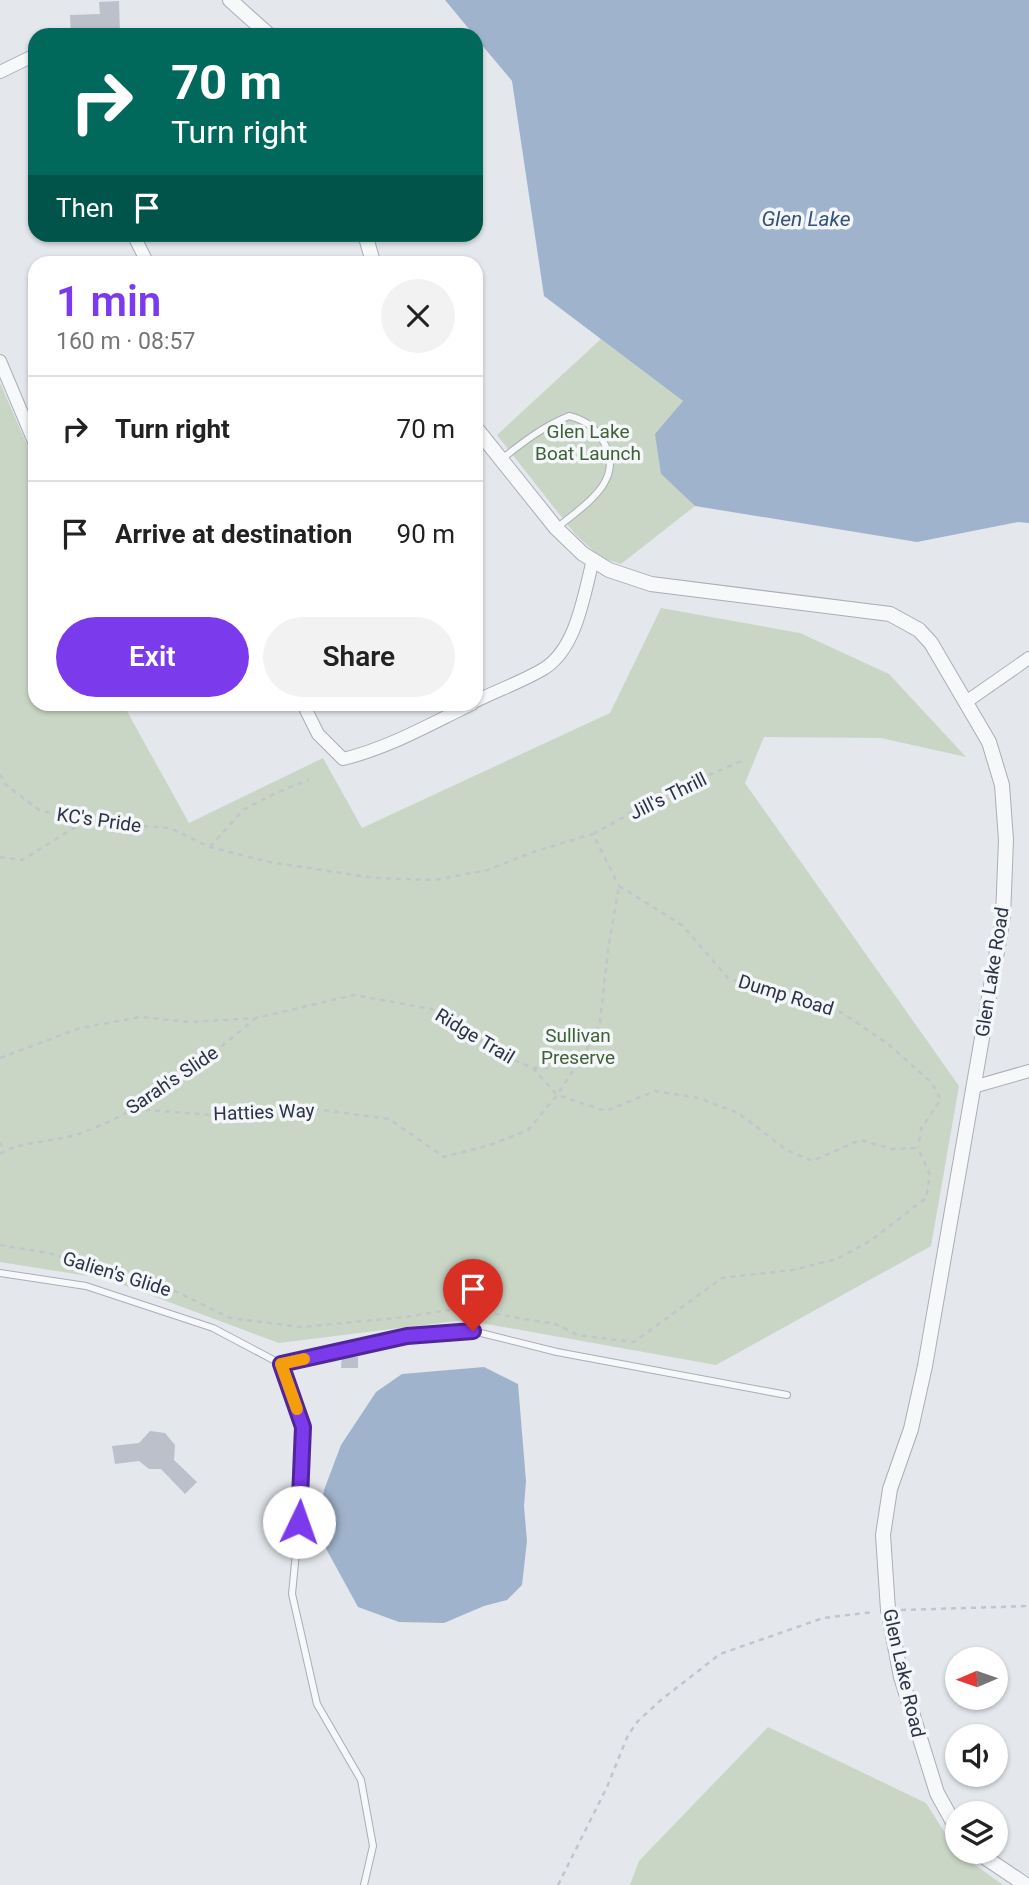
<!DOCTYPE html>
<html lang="en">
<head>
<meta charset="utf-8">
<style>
	:root { --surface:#fff; --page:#f2f2f2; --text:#222; --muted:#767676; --line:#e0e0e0; --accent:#7c3aed }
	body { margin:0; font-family:Roboto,sans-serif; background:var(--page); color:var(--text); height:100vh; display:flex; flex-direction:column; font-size:26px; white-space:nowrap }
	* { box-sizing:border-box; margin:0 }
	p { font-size:23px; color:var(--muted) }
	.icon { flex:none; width:38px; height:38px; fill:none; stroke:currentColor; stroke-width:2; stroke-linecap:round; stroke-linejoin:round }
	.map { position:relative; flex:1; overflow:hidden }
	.drawer { position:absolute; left:28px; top:256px; width:455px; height:455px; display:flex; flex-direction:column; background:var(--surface); border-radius:21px; box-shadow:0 2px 5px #0004 }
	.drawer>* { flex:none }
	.guide { position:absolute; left:28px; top:28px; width:455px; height:214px; border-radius:21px; box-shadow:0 2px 5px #0004; background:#00695c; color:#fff; overflow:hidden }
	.needle { width:46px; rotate:268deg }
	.controls { position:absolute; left:945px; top:1647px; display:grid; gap:14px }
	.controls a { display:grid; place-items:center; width:63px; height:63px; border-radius:50%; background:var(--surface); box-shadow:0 2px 5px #0004; font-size:35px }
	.pin { position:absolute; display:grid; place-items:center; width:60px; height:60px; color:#fff; margin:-72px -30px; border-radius:50% 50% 50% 0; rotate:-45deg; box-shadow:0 0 7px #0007 }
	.pin .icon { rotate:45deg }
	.me { position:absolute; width:77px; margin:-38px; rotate:3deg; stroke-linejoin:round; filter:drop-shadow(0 0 5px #0008) }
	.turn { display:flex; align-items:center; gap:24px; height:147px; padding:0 28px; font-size:32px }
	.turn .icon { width:91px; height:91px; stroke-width:2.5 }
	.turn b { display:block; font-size:49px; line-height:60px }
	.then { display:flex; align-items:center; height:66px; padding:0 28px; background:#0003; gap:14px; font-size:26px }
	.round { display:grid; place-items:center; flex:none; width:74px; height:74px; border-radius:37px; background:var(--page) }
	.head { display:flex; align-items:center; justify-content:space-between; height:119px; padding:0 28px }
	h1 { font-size:42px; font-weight:600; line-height:52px; color:var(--accent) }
	.cta { display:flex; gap:14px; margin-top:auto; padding:14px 28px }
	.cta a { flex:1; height:80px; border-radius:42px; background:var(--accent); color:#fff; font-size:28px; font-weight:600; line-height:80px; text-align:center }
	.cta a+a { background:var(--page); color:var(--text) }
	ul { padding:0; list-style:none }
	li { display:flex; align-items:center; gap:21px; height:105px; padding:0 28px; border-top:2px solid var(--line) }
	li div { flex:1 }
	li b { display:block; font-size:26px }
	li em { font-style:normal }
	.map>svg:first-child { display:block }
	.green { fill:#c9d6c5 }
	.water { fill:#9fb4cc }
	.building { fill:#bbc0ca }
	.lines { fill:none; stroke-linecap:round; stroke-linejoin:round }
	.service-casing { stroke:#a9aeb7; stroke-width:8 }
	.minor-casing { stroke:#a9aeb7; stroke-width:14 }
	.tertiary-casing { stroke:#a9aeb7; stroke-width:16 }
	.path { stroke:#c2c5cb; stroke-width:2.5; stroke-dasharray:5 5; stroke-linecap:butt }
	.service { stroke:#f7f8fa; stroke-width:6 }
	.minor { stroke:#f7f8fa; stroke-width:12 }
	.tertiary { stroke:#f7f8fa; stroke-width:14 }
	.route-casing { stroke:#51269a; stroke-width:18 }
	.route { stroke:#7c3aed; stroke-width:12 }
	.slow { stroke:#f59e0b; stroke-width:12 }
	.labels { text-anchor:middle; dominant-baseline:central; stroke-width:7; stroke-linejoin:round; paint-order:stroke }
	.park-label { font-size:19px; fill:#3f6138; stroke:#f4f6f9 }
	.street-label { font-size:19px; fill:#2b3445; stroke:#f4f6f9 }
	.water-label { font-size:21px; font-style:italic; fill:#34527a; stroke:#f4f6f9 }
</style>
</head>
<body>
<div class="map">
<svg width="1029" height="1885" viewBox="0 0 1029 1885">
	<rect width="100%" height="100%" fill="#e4e7ec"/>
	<g class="green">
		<polygon points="601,339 683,401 661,474 695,506 621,564 601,558 575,534 497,435"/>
		<polygon points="0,383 35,463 35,704 123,704 189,823 323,758 362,828 610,713 661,608 800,633 889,674 966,757 881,738 764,737 745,783 959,1086 931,1246 716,1365 464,1320 279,1343 107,1279 0,1262"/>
		<polygon points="768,1727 926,1803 957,1852 1003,1885 630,1885 639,1861"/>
	</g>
	<g class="water">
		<polygon points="445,0 1029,0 1029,523 1018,522 917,542 695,506 661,474 655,434 683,401 544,296 512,81 476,38 476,35 474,35"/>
		<polygon points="484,1367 518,1384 526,1481 524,1506 527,1541 522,1585 507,1600 484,1606 444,1623 399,1622 358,1607 318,1534 324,1490 341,1445 376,1392 402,1374"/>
	</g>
	<g class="building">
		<polygon points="119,1 120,35 71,35 70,15 100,14 99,2"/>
		<polygon points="342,1356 358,1357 358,1368 341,1368"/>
		<polygon points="150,1431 165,1433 175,1445 174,1460 197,1482 185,1494 161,1469 149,1469 139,1461 115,1464 112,1446 139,1443"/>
	</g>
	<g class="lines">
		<defs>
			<g id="service">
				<path d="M502,459C523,442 544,426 569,416C585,420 595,427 603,441C627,480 584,505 558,527"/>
				<polyline points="0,1273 86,1286 213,1328 281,1364 407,1336 473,1331 557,1352 787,1395"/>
				<polyline points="281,1364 303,1427 299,1522 292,1594 317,1704 361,1780 373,1846 364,1885"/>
			</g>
			<g id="minor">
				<polyline points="0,72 35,55"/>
				<polyline points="133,234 147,262"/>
				<polyline points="0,361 35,444"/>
				<path d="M476,701C498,690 524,681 545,668C577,647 584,594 593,560"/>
				<polyline points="966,702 1029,658"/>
				<path d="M303,704L318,734L343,759C389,748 430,724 472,704"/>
				<polyline points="973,1087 1029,1071"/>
			</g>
			<g id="tertiary">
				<polyline points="230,0 269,35"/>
				<polyline points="365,234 373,262"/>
				<polyline points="476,428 556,528 583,554 609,570 651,584 890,614 919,630 931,643 989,742 1002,785 1006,840 1003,917 925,1366 911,1429 890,1489 883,1535 888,1610 901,1677 937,1793 957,1829"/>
				<polyline points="977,1852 1026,1885"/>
			</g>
		</defs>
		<use href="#service" class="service-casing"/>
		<use href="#minor" class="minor-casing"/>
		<use href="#tertiary" class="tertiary-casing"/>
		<g class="path">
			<polyline points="0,774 5,784 39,810 86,822 170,828 210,847 269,862 375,878 434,880 488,870 533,852 593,834 619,886"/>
			<polyline points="593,834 669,792 744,760"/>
			<polyline points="210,847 243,810 278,792 309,780"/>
			<polyline points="0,857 22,860 84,822"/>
			<polyline points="619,886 682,925 728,978 782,997 841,1012 888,1044 931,1082 941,1099 921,1129 918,1148"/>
			<polyline points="0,1058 80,1028 140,1017 192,1022 256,1018 354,995 432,1009 498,1053 533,1068 557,1095 606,1111 655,1091 699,1098 738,1113 787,1150 812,1161 860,1140 892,1149 918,1148"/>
			<polyline points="533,1068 575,1067"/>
			<polyline points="135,1109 224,1116 308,1108 389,1119 444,1157 490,1145 528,1130 557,1095 585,1053 600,1022 608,950 619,886"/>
			<polyline points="0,1142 4,1151"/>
			<path d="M0,1154C20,1141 55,1142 78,1134C146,1111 201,1063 256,1018"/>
			<polyline points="0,1245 48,1253 167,1287 230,1318 301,1327 406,1317 459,1308 555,1324 578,1335 634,1342 722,1278 792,1270 837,1259 870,1241 926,1198 930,1175 918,1148"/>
			<polyline points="901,1610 1029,1606"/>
			<polyline points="558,1885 607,1787 628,1735 638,1721 661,1700 720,1654 823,1618 873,1612"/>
		</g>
		<use href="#service" class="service"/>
		<use href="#minor" class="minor"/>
		<use href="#tertiary" class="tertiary"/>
	</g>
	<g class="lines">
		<defs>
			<polyline id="route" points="299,1522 303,1427 281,1364 407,1336 473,1331"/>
		</defs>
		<use href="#route" class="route-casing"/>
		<use href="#route" class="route"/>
		<polyline class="slow" points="297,1409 281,1364 304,1359"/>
	</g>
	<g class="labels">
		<g class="park-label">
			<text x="588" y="431">Glen Lake<tspan x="588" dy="22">Boat Launch</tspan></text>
			<text x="578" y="1035">Sullivan<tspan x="578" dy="22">Preserve</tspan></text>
		</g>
		<g class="street-label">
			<text transform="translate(668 796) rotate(-26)">Jill's Thrill</text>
			<text transform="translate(99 820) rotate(8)">KC's Pride</text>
			<text transform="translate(992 972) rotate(-81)">Glen Lake Road</text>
			<text transform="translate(786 995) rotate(17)">Dump Road</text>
			<text transform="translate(475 1036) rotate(31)">Ridge Trail</text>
			<text transform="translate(172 1080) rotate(-34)">Sarah's Slide</text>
			<text transform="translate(264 1112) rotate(-2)">Hatties Way</text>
			<text transform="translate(117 1274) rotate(17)">Galien's Glide</text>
			<text transform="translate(904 1673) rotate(77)">Glen Lake Road</text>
		</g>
		<g class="water-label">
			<text x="806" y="219">Glen Lake</text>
		</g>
	</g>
</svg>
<div class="controls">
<a><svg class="needle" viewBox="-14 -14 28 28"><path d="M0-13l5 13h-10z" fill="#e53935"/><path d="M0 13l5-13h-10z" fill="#767676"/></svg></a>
<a><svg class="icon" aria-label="sound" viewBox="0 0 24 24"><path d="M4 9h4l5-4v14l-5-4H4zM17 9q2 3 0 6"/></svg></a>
<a><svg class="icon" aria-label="layers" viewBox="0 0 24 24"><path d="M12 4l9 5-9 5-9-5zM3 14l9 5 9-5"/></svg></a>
</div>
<div class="pin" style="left:473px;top:1331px;background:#d93025"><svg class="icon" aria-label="arrive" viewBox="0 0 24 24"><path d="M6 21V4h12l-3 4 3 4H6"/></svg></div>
<svg class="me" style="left:299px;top:1522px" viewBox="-20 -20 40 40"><circle r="19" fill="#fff"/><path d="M0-13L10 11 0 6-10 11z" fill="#7c3aed"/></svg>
<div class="guide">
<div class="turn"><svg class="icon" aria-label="right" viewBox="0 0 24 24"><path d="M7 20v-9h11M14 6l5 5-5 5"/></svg><div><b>70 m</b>Turn right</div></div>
<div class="then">Then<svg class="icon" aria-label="arrive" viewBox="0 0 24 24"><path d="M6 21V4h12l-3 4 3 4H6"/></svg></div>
</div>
<section class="drawer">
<div class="head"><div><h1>1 min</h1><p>160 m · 08:57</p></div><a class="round"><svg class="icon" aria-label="close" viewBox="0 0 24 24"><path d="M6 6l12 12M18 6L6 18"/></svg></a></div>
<ul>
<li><svg class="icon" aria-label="right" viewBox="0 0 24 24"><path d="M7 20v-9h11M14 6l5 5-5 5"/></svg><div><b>Turn right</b></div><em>70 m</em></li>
<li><svg class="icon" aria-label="arrive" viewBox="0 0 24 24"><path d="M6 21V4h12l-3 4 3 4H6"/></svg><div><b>Arrive at destination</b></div><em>90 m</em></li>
</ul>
<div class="cta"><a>Exit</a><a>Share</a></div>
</section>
</div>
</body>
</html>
